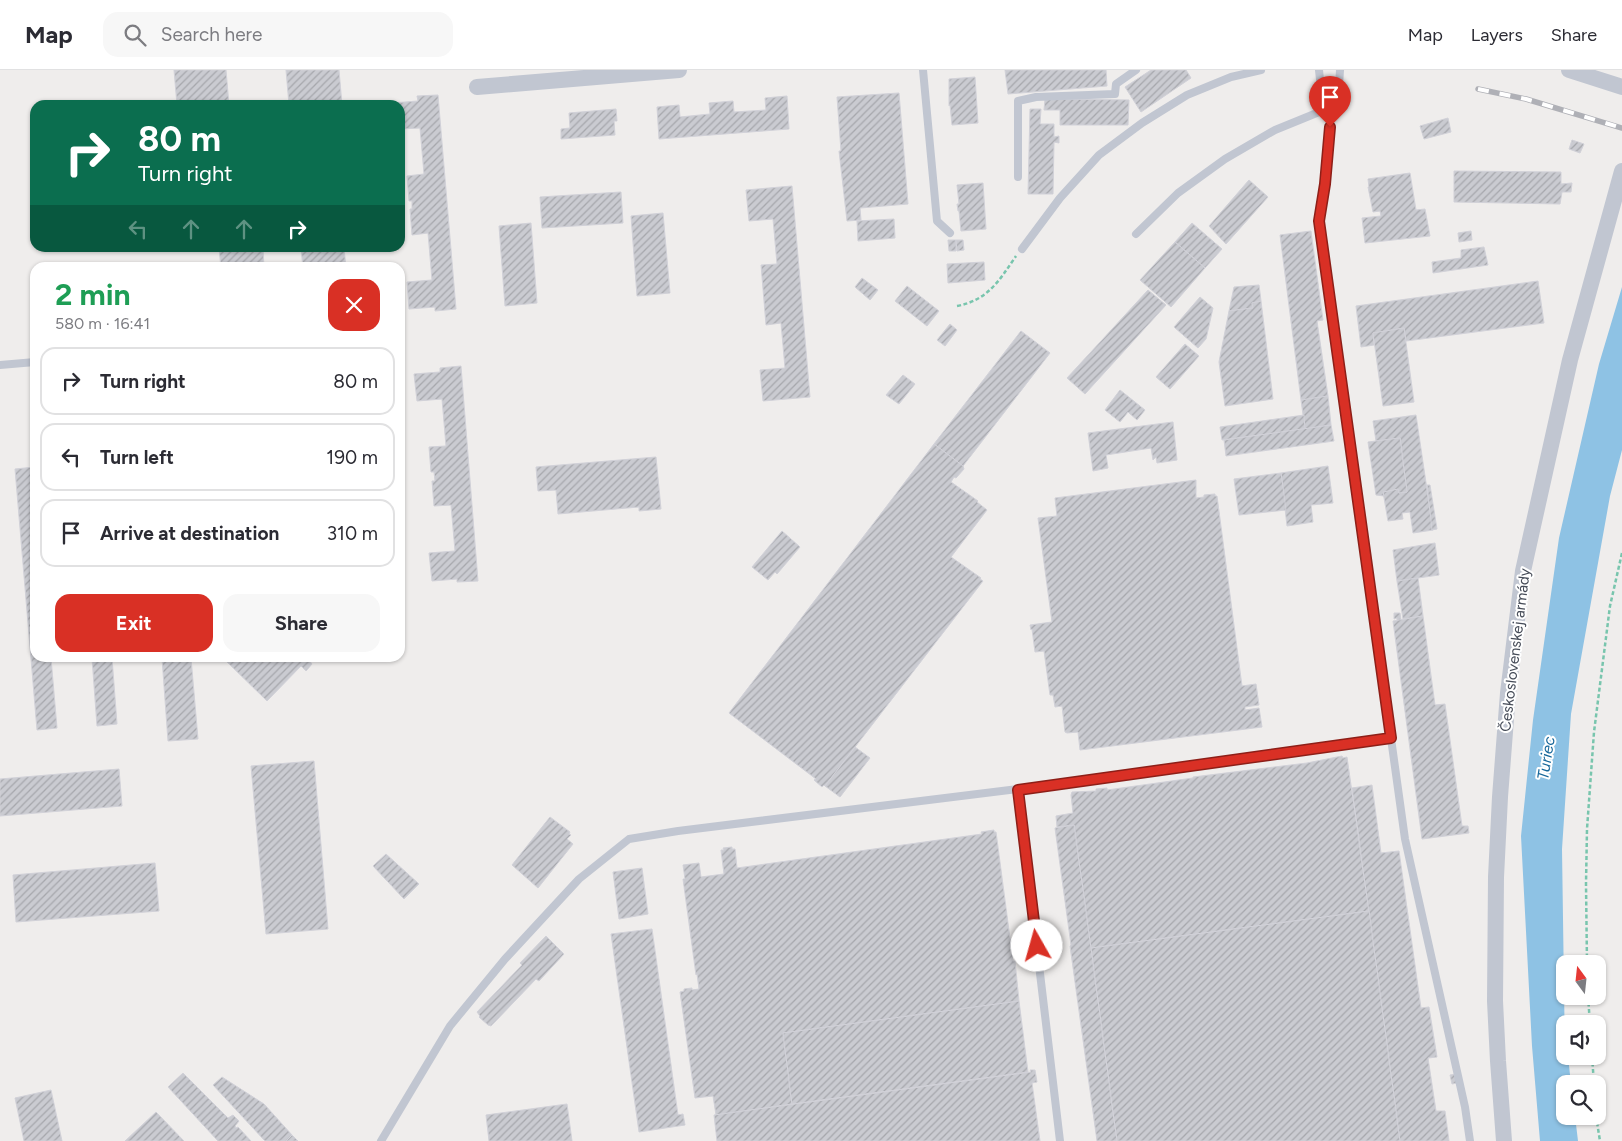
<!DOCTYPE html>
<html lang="en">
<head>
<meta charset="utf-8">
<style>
	:root { --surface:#fff; --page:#f7f7f7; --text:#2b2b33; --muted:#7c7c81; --line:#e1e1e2; --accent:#d93025 }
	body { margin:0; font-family:Figtree,sans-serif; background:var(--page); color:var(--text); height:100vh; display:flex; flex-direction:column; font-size:19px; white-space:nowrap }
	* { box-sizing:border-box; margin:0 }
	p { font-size:16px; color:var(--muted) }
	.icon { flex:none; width:28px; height:28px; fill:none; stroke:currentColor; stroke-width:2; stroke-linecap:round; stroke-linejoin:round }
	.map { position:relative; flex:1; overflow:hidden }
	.side { position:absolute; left:30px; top:192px; width:375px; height:400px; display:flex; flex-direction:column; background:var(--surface); border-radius:15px; box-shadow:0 1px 4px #0004 }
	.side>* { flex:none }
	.banner { position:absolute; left:30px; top:30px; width:375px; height:152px; border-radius:15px; box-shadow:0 1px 4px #0004; background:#0b6e4f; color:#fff; overflow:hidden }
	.needle { width:32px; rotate:345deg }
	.controls { position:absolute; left:1556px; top:885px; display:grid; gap:10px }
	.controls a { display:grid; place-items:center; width:50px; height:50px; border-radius:10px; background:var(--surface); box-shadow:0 1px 4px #0004; font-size:25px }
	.pin { position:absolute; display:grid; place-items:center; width:42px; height:42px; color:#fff; margin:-51px -21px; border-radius:50% 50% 50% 0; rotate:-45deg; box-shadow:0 0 5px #0007 }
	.pin .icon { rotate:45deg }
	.me { position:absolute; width:55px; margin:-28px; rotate:353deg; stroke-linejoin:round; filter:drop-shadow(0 0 4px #0008) }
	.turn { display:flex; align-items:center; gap:18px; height:105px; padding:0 25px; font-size:22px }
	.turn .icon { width:65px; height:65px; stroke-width:2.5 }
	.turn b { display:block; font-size:35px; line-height:42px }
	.lanes { display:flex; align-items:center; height:48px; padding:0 25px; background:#0003; justify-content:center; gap:25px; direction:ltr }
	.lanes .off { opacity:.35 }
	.round { display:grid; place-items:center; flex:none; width:52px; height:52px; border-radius:15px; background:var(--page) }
	.summary { display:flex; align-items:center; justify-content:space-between; height:85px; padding:0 25px }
	h1 { font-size:30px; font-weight:700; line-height:38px; color:#1e9e55 }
	.action { display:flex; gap:10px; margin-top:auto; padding:10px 25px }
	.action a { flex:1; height:58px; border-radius:15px; background:var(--accent); color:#fff; font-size:20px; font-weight:700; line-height:58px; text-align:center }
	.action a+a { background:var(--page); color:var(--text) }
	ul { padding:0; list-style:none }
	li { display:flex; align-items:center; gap:15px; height:68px; margin:0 10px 8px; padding:0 15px; border:2px solid var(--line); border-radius:15px }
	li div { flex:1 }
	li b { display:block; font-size:19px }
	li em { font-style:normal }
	header { display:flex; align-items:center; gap:30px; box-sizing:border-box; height:70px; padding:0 25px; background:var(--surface); border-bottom:1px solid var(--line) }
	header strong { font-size:24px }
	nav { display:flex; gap:28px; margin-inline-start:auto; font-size:18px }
	.search { width:350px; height:45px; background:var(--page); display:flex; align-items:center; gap:12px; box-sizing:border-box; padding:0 18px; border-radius:15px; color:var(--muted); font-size:19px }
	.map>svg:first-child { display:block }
	.water { fill:#8ec2e4 }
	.building { fill:url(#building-hatch); stroke:#d1d1d8 }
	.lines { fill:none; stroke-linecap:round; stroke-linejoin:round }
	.path { stroke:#78c5ad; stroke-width:2.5; stroke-dasharray:4 2.5; stroke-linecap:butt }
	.service { stroke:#c1c6d1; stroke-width:8 }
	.minor { stroke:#c1c6d1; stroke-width:16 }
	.rail-casing { stroke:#afb0b6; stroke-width:5.5 }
	.rail { stroke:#fff; stroke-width:4; stroke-dasharray:11; stroke-linecap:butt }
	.route-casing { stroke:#8d1f18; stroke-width:12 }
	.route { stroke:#d93025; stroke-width:9 }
	.labels { text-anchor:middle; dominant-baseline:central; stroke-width:4; stroke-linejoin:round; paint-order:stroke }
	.street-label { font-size:15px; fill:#464c58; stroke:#fff }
	.water-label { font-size:16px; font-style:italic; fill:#17679a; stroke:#fff }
</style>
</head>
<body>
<header>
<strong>Map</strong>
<div class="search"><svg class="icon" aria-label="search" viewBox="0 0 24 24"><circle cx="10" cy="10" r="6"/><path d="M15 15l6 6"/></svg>Search here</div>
<nav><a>Map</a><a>Layers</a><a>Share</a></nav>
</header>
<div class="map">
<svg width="1622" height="1071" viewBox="0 0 1622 1071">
	<defs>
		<pattern id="building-hatch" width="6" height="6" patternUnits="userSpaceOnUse" patternTransform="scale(1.25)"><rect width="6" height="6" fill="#cacbd1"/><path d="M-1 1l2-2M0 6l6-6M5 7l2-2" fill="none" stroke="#a6a7ac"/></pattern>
	</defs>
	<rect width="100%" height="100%" fill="#efedec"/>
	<polygon class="water" points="1622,217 1622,380 1610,426 1571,644 1562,779 1565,986 1568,986 1571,1014 1565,1014 1565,1046 1575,1046 1578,1071 1540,1071 1532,976 1521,766 1533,650 1559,468 1599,294"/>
	<g class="building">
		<polygon points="174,0 226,0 229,35 177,35"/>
		<polygon points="286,0 339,0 342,35 289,35"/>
		<polygon points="1005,0 1106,0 1107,16 1008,24"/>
		<polygon points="1151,0 1186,0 1191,8 1141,42 1125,17"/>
		<polygon points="975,7 978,53 952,55 950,35 949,36 949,9"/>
		<polygon points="899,23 908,134 860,138 861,150 847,151 839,81 841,81 837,27"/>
		<polygon points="438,25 456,239 435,241 435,237 409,239 407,212 432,210 428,163 412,165 410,139 412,139 412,131 409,131 407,106 424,104 420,58 400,59 400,35 392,35 392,33 418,31 417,26"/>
		<polygon points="787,26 789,59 659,69 657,37 679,35 680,47 710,44 709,33 733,31 734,42 766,40 765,28"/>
		<polygon points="1045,29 1129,30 1128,55 1060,55 1060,40 1044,40"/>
		<polygon points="616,39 617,51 614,51 615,65 561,69 561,59 570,58 569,43"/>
		<polygon points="1030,39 1041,39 1040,54 1054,54 1054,67 1059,66 1059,73 1054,72 1053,124 1028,124"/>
		<polygon points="1448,48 1451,62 1424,69 1420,56"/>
		<polygon points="1572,70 1584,74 1580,83 1569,79"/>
		<polygon points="1454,101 1561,102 1561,114 1572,113 1571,122 1562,122 1560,134 1454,132"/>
		<polygon points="1410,103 1416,140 1425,139 1430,166 1365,173 1362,148 1381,146 1380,141 1373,142 1368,117 1369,117 1368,109"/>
		<polygon points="1249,110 1268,127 1226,174 1209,156"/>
		<polygon points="983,113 986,159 961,161 959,141 958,141 957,134 959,134 957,115"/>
		<polygon points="792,116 810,327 763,331 760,300 785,298 781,253 766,255 761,195 777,194 773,149 749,151 746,120"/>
		<polygon points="621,122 623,153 542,158 540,127"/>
		<polygon points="663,143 670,223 637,226 631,146"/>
		<polygon points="894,149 895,168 858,171 857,151"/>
		<polygon points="531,153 537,233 505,236 499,156"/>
		<polygon points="1192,153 1222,179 1205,198 1175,172"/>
		<polygon points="1311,161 1323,250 1317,251 1328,326 1301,330 1280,165"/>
		<polygon points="1471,161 1472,170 1459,172 1458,163"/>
		<polygon points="948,170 956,170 956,181 949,181"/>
		<polygon points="956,170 963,170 964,180 957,181"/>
		<polygon points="1175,172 1205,198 1171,237 1140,210"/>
		<polygon points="1484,177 1488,195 1433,203 1432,192 1461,188 1461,180"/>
		<polygon points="219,178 263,178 264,198 221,198"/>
		<polygon points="301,178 344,178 346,198 303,198"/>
		<polygon points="984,192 985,210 948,213 947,194"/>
		<polygon points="862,208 878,220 870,230 855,217"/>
		<polygon points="1538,211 1544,253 1406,271 1404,258 1373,263 1374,275 1361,277 1356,236"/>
		<polygon points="1259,215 1261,231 1252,233 1253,238 1229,241 1234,217"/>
		<polygon points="907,216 939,241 927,256 895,231"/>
		<polygon points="1148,220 1166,235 1085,324 1067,308"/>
		<polygon points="1200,227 1213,238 1206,269 1198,278 1174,257"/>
		<polygon points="1261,231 1273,329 1225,336 1219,292 1229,241 1253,238 1252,233"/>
		<polygon points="950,254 957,260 945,276 937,270"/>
		<polygon points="1404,258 1414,332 1383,336 1373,263"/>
		<polygon points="1021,261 1050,283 963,396 934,374"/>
		<polygon points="1185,274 1199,286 1170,319 1156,307"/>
		<polygon points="461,296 478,511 457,512 457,509 432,511 429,483 455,481 451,435 434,436 432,411 435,411 434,402 431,402 429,377 446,376 442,329 417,331 414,304 440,302 440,298"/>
		<polygon points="903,305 915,314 899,334 886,325"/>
		<polygon points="1120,320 1145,340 1137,350 1128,342 1120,352 1105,340"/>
		<polygon points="1328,326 1331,355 1305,359 1301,330"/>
		<polygon points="1304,345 1305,359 1222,370 1220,357"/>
		<polygon points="1416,345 1433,460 1413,463 1410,442 1402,443 1403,449 1388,451 1383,422 1398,419 1399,423 1407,422 1400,368 1376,371 1373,351"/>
		<polygon points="1173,352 1177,390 1157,393 1156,387 1153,390 1151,378 1106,385 1108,398 1093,401 1088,363"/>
		<polygon points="1331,355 1334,371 1226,386 1224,370"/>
		<polygon points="1400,368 1407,422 1399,423 1398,419 1383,422 1384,426 1376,425 1368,372"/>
		<polygon points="934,374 963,396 964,399 956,408 954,407 951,412 978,431 977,432 987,440 951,487 981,508 980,509 983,511 825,716 824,715 822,717 814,710 816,709 729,643"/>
		<polygon points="656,387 661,439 639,441 639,437 558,444 556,420 538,421 536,397"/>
		<polygon points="1328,396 1333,433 1311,435 1313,452 1287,456 1281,403"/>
		<polygon points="35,397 35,588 51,588 57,658 37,660 15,399"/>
		<polygon points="1281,403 1286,440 1239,445 1234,409"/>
		<polygon points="1196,410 1196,428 1204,427 1204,425 1215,424 1215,426 1217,426 1242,616 1256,614 1259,635 1245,637 1245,640 1259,638 1262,657 1080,680 1078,662 1067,663 1065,662 1062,636 1055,637 1053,625 1050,625 1044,581 1035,582 1032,559 1031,560 1030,555 1052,552 1038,448 1057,446 1055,428"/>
		<polygon points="1427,415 1430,415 1437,459 1432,460"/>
		<polygon points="782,461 800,477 777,504 775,502 768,510 752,497"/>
		<polygon points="1435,473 1439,505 1397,511 1393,480"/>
		<polygon points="1418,508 1423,546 1403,549 1397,511"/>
		<polygon points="1394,543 1400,543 1401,550 1397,551 1397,548 1394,549"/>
		<polygon points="1423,546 1435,635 1445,634 1462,756 1468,756 1469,763 1422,769 1393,551"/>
		<polygon points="92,588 112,588 117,654 97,656"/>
		<polygon points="162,588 191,588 198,669 168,671"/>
		<polygon points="223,588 310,588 308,589 312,594 306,601 301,596 267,631"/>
		<polygon points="855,677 870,688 840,727 825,716"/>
		<polygon points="1342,686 1343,688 1347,687 1369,841 1091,878 1074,755 1057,757 1056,746 1073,743 1071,725 1072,722 1096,721 1096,719 1107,718 1107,720 1193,708 1193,707 1307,693"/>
		<polygon points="314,691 328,859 266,864 251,696"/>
		<polygon points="119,699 122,736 0,746 0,709"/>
		<polygon points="1372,715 1381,783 1399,781 1421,938 1429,937 1437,987 1428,988 1436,1041 1445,1041 1449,1071 1400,1071 1352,718"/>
		<polygon points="550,747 570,762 569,764 571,765 567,769 573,774 538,818 512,795"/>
		<polygon points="1074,755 1091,878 1117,1071 1097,1071 1070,876 1071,875 1055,758"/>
		<polygon points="994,760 994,762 996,762 1013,891 1015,891 1019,931 783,963 792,1034 716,1045 713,1026 695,1028 680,922 684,921 684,919 692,918 692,920 699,919 697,904 696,905 683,809 685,809 683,795 699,793 701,807 724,804 721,780 724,780 723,778 732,777 732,779 735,779 737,798 982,764 981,762"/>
		<polygon points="386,784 419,814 404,829 373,796"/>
		<polygon points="155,793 159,841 16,852 13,805"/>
		<polygon points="642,798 648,844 619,849 613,802"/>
		<polygon points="1369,841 1400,1071 1117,1071 1091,878"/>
		<polygon points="652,859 678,1045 683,1044 685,1055 639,1062 611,864"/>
		<polygon points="546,866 564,884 539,911 536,909 491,956 488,955 479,947 480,946 477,942 522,895 520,893"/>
		<polygon points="1019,931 1028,1002 792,1034 783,963"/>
		<polygon points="1030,1000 1035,1000 1037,1012 1032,1013 1040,1071 717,1071 714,1045 1031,1002"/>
		<polygon points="183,1003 228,1048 233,1045 239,1051 235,1056 236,1058 238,1057 251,1071 218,1071 168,1017"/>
		<polygon points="1456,1004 1457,1013 1452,1014 1450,1005"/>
		<polygon points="222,1007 264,1034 292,1065 286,1071 265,1071 213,1015"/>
		<polygon points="51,1020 62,1071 24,1071 15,1028"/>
		<polygon points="567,1034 572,1071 489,1071 486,1045"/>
		<polygon points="156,1042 184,1071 125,1071"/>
		<polygon points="292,1065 298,1071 286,1071"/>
	</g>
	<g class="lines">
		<g class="path">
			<path d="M957,236C988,230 999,211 1016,186"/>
			<polyline points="1587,894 1586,814 1587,759 1594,662 1610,536 1622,483"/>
			<polyline points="1588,926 1590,954"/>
			<polyline points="1592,986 1594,1014"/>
			<polyline points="1596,1046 1600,1071"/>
		</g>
		<g class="service">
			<polyline points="923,0 937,151 950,163"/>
			<polyline points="1340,0 1339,16 1329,38 1330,57 1325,114 1319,151 1405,769 1465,1037 1470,1071"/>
			<polyline points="1018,107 1018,31 1036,27 1115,24 1116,14 1136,0"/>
			<polyline points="1136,164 1178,123 1225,89 1275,60 1329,38 1321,19 1319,0"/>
			<polyline points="1022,179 1060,128 1099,85 1142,53 1187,25 1231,7 1261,0"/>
			<polyline points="0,295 35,292"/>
			<polyline points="381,1071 450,956 505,889 579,809 629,769 678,761 1018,719"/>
			<polyline points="1060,1071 1018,719 1391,668"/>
		</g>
		<g class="minor">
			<polyline points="1569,0 1622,17"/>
			<polyline points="477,17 679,0"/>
			<polyline points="1504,1071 1498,991 1495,931 1496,807 1500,727 1508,623 1523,501 1570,290 1622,101"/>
		</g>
		<defs>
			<polyline id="rail" points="1478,19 1526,29 1622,58"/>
		</defs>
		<use href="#rail" class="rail-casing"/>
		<use href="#rail" class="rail"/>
	</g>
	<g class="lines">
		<defs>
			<polyline id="route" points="1037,876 1018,720 1391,668 1319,151 1325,114 1330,57"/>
		</defs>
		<use href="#route" class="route-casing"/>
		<use href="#route" class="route"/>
	</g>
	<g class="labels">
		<g class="street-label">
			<text transform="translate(1515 580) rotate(-83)">Československej armády</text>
		</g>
		<g class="water-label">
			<text transform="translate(1546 688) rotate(-81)">Turiec</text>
		</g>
	</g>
</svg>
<div class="controls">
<a><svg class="needle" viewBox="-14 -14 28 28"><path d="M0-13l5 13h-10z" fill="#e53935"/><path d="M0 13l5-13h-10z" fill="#7c7c81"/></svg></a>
<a><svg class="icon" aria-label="sound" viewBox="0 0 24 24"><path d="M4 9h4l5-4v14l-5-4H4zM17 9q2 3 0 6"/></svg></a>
<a><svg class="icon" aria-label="search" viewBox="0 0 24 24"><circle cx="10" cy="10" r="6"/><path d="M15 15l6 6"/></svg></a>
</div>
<div class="pin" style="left:1330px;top:57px;background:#d93025"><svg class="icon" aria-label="arrive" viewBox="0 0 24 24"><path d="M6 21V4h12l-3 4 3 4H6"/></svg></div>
<svg class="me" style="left:1037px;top:876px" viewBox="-20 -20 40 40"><circle r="19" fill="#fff"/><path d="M0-13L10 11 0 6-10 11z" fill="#d93025"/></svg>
<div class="banner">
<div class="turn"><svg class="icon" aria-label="right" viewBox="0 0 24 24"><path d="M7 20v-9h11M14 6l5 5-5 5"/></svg><div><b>80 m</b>Turn right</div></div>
<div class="lanes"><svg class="icon off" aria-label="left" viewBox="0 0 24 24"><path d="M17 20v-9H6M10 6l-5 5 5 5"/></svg><svg class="icon off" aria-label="ahead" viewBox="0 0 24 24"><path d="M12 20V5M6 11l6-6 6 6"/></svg><svg class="icon off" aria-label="ahead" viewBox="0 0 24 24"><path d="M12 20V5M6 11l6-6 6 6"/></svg><svg class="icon" aria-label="right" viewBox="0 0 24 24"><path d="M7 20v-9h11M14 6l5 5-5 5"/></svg></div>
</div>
<section class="side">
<div class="summary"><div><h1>2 min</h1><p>580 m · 16:41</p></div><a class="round" style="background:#d93025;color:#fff"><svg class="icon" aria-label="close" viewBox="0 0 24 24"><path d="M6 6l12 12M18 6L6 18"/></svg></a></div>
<ul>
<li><svg class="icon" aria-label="right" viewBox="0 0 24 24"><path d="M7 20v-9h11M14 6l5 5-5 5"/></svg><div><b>Turn right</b></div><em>80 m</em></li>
<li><svg class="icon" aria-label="left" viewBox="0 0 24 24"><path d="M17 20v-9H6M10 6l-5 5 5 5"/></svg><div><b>Turn left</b></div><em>190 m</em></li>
<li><svg class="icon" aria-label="arrive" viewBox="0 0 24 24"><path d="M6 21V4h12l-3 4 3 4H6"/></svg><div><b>Arrive at destination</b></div><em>310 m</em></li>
</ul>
<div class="action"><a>Exit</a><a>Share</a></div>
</section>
</div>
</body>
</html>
